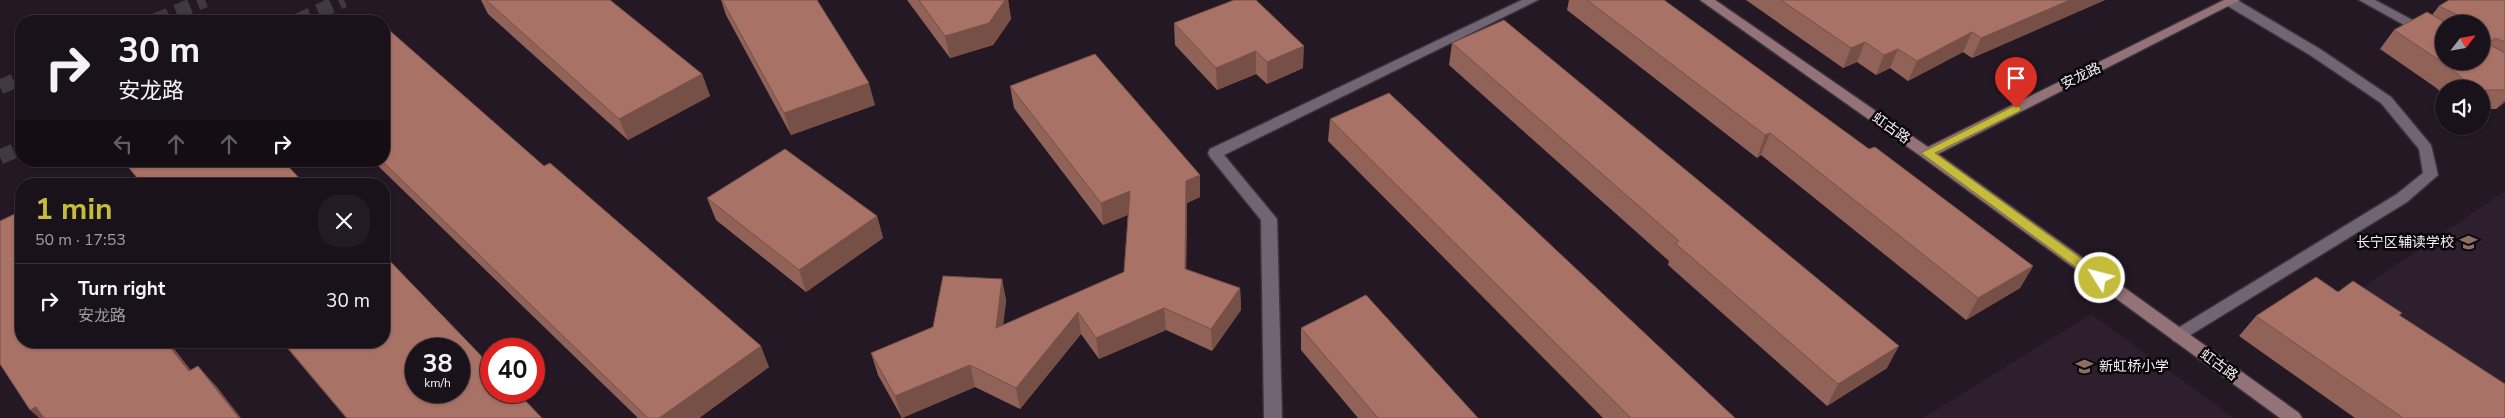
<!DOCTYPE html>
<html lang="en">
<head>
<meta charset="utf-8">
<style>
	:root { --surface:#1a121a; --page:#231b23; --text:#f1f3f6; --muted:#9f9ea2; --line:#383239; --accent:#c6bc3c }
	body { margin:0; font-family:"Nunito Sans","Noto Sans SC",sans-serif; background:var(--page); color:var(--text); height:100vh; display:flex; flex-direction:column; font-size:19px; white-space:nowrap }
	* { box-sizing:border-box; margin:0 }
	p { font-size:16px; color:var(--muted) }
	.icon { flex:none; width:28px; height:28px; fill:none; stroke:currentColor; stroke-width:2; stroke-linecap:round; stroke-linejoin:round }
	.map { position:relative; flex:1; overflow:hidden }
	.drawer { position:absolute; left:15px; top:178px; width:375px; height:170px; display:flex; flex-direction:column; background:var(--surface); border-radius:20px; box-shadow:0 1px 4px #0004,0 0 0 1px var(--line) }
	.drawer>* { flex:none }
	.hud { position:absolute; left:15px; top:15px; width:375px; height:152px; border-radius:20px; box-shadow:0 1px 4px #0004,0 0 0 1px var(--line); background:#1a121a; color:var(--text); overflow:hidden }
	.needle { width:32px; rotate:59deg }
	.tools { position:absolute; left:2435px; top:15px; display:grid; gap:10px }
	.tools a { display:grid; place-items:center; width:55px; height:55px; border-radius:50%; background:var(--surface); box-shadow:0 1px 4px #0004,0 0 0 1px var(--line); font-size:25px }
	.speed { position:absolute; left:405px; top:338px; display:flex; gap:10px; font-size:25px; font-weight:700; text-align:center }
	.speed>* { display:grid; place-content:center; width:65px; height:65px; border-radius:50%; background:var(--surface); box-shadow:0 1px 4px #0004,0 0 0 1px var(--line); line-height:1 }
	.speed small { font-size:12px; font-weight:400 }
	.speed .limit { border:8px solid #d22; background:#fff; color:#111 }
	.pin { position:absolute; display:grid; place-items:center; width:42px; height:42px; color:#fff; margin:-51px -21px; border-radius:50% 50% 50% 0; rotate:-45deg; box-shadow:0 0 5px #0007 }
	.pin .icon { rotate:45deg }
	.me { position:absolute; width:55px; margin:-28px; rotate:306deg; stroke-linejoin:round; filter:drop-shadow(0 0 4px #0008) }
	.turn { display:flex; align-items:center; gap:18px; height:105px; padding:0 20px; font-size:22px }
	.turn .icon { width:65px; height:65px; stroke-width:2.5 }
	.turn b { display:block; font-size:35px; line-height:42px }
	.lanes { display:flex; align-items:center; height:48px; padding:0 20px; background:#0003; justify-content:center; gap:25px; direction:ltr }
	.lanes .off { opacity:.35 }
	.round { display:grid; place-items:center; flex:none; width:52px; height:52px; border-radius:20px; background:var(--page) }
	.summary { display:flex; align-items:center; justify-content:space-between; height:85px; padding:0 20px }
	h1 { font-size:30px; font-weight:700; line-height:38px; color:var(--accent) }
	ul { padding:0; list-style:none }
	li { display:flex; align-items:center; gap:15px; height:75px; padding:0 20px; border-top:1px solid var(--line) }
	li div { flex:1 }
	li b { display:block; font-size:19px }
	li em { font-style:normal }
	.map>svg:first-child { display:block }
	.built { fill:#2e1f2f }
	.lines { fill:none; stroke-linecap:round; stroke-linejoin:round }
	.highway-tunnel { stroke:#423843; stroke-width:15; stroke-dasharray:15 8; stroke-linecap:butt }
	.lane-casing { stroke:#3b333c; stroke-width:3 }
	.street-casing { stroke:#3b333c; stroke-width:3 }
	.secondary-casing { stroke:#3b333c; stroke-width:3 }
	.lane { fill:#726573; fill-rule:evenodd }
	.street { fill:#726573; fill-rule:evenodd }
	.secondary { fill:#937377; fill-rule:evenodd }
	.wall { fill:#916258; fill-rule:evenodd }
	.shaded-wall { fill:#765047 }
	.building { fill:#a97266; stroke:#765047; fill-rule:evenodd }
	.route { fill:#c6bc3c; stroke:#817a27 }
	.labels { text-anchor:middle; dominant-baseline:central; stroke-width:5; stroke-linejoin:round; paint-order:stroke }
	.street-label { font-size:14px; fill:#f5eef6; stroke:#09060a }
	.poi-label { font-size:14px; fill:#f5eef6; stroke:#09060a; text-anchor:end }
</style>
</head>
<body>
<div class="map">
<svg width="2505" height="418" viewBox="0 0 2505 418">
	<rect width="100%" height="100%" fill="#231823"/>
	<g class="built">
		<polygon points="2505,191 2505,389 2356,292"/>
		<polygon points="2091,314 2234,418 1923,418"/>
	</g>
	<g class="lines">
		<g class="highway-tunnel">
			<polyline points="155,21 205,0"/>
			<polyline points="297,21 344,0"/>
			<polyline points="0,87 21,78"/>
			<polyline points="0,157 21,148"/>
		</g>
		<defs>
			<polygon id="lane" points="2226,0 2237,0 2320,49 2391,97 2431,145 2438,175 2407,202 2179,342 2173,341 2171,336 2173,331 2397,194 2423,173 2419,149 2381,103 2310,55 2226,5"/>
			<g id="street">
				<polygon points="1522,0 1538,0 1224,155 1277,219 1282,418 1264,418 1261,220 1210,157 1208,153 1210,149"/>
				<polygon points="2359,0 2375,0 2444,37 2444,47"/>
			</g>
			<polygon id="secondary" points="1700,0 1715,0 1928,147 2224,0 2240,0 1938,154 2299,413 2302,418 2280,418 1922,157"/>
		</defs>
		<use href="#lane" class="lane-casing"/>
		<use href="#street" class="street-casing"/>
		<use href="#secondary" class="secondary-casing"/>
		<use href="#lane" class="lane"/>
		<use href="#street" class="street"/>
		<use href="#secondary" class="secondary"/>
	</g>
	<g class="wall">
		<polygon points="481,0 610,0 702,74 710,96 628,140 488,14"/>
		<polygon points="721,0 817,0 875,105 791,135 726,15"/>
		<polygon points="907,0 1008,0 1011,19 993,45 950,58"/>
		<polygon points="1569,0 1664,0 1869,149 2033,266 2020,288 1966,320 1761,155 1757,158 1567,10"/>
		<polygon points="1746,0 2105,0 1972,58 1963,52 1908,81 1890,68 1876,75 1857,62 1843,68"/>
		<path d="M2505,0V102L2496,109H2481V89H2444V95L2435,87L2380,49L2394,30L2432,15L2439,6ZM2444,24H2481L2444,61Z"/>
		<polygon points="1174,23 1303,68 1267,84 1256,74 1217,90 1175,45"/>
		<polygon points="1452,43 1887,368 1827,406 1668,265 1669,261 1449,65"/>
		<polygon points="1010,86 1200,175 1200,197 1187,203 1186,269 1240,288 1241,310 1212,351 1166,330 1099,359 1081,334 1020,409 975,387 902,418 878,375 871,353 933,327 1002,279 1006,301 1003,325 1124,272 1128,215 1103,225 1014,108"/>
		<polygon points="1330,119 1735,418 1603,418 1328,141"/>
		<polygon points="373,161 384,161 769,367 699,418 638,418"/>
		<polygon points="707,198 877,216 883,238 806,292 716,220"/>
		<polygon points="2338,292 2400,316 2505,418 2355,418 2239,336 2256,316"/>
		<polygon points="1301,328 1478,418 1358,418 1301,350"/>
		<polygon points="281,341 384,341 542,418 346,418"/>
	</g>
	<g class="shaded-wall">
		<polygon points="1005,0 1008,0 1011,19 993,45 950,58 945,36"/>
		<polygon points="2070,0 2105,0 1972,58 1981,38"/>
		<polygon points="1972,32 1963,52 1908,81 1917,61"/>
		<polygon points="1865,42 1857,62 1843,68 1851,48"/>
		<polygon points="1304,46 1303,68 1267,84 1267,62"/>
		<polygon points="1898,49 1890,68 1876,75 1884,55"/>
		<polygon points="1256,51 1256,74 1217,90 1216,68"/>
		<polygon points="702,74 710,96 628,140 619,119"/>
		<polygon points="869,83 875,105 791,135 784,113"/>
		<polygon points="2505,99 2505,102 2496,109"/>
		<polygon points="1770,133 1761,155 1757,158 1765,135"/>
		<polygon points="1200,175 1200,197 1187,203 1186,291 1185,269 1186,181"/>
		<polygon points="1130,191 1132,213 1103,225 1101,203"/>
		<polygon points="877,216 883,238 806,292 799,270"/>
		<polygon points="2033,266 2020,288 1966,320 1978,298"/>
		<polygon points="1002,279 1006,301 1000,350 996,328"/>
		<polygon points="1240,288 1241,310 1212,351 1211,329"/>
		<polygon points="1164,308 1166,330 1099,359 1096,338"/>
		<polygon points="1078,312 1081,334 1020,409 1016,388"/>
		<polygon points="165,341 168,341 208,392 189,371"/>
		<polygon points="761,346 769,367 699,418 659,418"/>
		<polygon points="1899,346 1887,368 1827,406 1838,384"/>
		<polygon points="970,365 975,387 902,418 895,396"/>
		<polygon points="198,366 217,387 241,418 239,418"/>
		<polygon points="36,407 48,418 39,418 30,410"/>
	</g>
	<g class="building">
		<polygon points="486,0 610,0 702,74 619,119"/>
		<polygon points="722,0 817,0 869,83 784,113"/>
		<polygon points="919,0 1005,0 989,23 945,36"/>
		<polygon points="1234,0 1256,0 1304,46 1267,62 1256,51 1216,68 1174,23"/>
		<polygon points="1587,0 1664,0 1869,149 1875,147 2033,266 1978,298 1770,133 1765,135"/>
		<polygon points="1781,0 2070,0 1981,38 1972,32 1917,61 1898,49 1884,55 1865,42 1851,48"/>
		<polygon points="2449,0 2505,0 2505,42 2495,38 2495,40 2487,40 2485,42 2505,53 2505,90 2481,90 2481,89 2474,89 2451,68 2394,30 2427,12 2448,24 2444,24 2444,61 2481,61 2481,24 2460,24 2460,16 2439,6"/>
		<polygon points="1504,20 1899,346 1838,384 1675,243 1679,241 1452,43"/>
		<polygon points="389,30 544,166 550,163 761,346 659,418 648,418 382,161 384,161 384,32"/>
		<polygon points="1095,54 1200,175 1186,181 1185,269 1240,288 1211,329 1164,308 1096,338 1078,312 1016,388 970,365 895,396 871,353 933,327 943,276 1002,279 996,328 1124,272 1130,191 1101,203 1010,86"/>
		<polygon points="1389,93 1735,418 1631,418 1330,119"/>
		<polygon points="785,149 877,216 799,270 707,198"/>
		<polygon points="128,161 283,161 305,184 142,184 125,163"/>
		<polygon points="21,211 21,341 165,341 189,371 198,366 239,418 44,418 36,407 30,410 0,364 0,221"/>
		<path d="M387,258L491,366V391H516L542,418H347L282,341H384V260ZM416,349H459V391H416Z"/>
		<polygon points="2316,277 2338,292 2353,281 2402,313 2399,315 2505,384 2505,418 2403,418 2256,316"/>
		<polygon points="1366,295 1478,418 1378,418 1301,328"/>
	</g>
	<polygon class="route" points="2016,105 2021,108 2020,111 1935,153 2104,275 2104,282 2096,282 1921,153"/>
	<defs>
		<symbol id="school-bare" viewBox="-9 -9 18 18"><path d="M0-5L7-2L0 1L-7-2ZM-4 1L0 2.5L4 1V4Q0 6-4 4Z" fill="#8d6e63" stroke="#09060a" stroke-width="2.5" paint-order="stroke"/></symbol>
	</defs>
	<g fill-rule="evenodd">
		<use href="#school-bare" x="2456" y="230" width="25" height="25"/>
		<use href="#school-bare" x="2072" y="354" width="25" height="25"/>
	</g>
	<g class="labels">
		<g class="street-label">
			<text transform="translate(2081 76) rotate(-26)">安龙路</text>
			<text transform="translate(1891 128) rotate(35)">虹古路</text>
			<text transform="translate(2219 365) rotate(36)">虹古路</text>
		</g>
		<g class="poi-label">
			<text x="2454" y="242">长宁区辅读学校</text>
			<text x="2099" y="366" text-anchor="start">新虹桥小学</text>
		</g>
	</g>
</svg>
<div class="tools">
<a><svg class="needle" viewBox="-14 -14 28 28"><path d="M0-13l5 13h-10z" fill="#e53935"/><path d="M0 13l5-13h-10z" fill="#9f9ea2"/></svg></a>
<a><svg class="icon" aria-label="sound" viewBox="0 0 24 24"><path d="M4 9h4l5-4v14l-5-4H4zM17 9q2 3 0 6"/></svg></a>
</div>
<div class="speed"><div>38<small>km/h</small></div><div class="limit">40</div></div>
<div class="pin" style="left:2016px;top:108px;background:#d93025"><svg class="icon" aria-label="arrive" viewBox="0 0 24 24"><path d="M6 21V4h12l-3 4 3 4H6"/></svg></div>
<svg class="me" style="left:2100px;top:278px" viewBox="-20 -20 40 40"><circle r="17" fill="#c6bc3c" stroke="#fff" stroke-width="3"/><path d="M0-11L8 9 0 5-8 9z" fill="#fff"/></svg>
<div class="hud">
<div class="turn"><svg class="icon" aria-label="right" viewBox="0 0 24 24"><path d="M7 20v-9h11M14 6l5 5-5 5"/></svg><div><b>30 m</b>安龙路</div></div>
<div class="lanes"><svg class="icon off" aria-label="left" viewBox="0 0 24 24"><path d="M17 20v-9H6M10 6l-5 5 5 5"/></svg><svg class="icon off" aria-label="ahead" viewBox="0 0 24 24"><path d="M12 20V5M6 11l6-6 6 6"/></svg><svg class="icon off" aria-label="ahead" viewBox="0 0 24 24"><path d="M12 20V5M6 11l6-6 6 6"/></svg><svg class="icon" aria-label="right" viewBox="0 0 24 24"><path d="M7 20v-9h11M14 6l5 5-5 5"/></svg></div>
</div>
<section class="drawer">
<div class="summary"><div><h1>1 min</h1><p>50 m · 17:53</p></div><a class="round"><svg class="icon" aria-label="close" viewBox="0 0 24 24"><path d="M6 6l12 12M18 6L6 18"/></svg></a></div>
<ul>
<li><svg class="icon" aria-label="right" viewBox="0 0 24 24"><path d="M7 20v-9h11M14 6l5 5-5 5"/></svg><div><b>Turn right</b><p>安龙路</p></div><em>30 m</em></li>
</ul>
</section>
</div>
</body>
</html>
